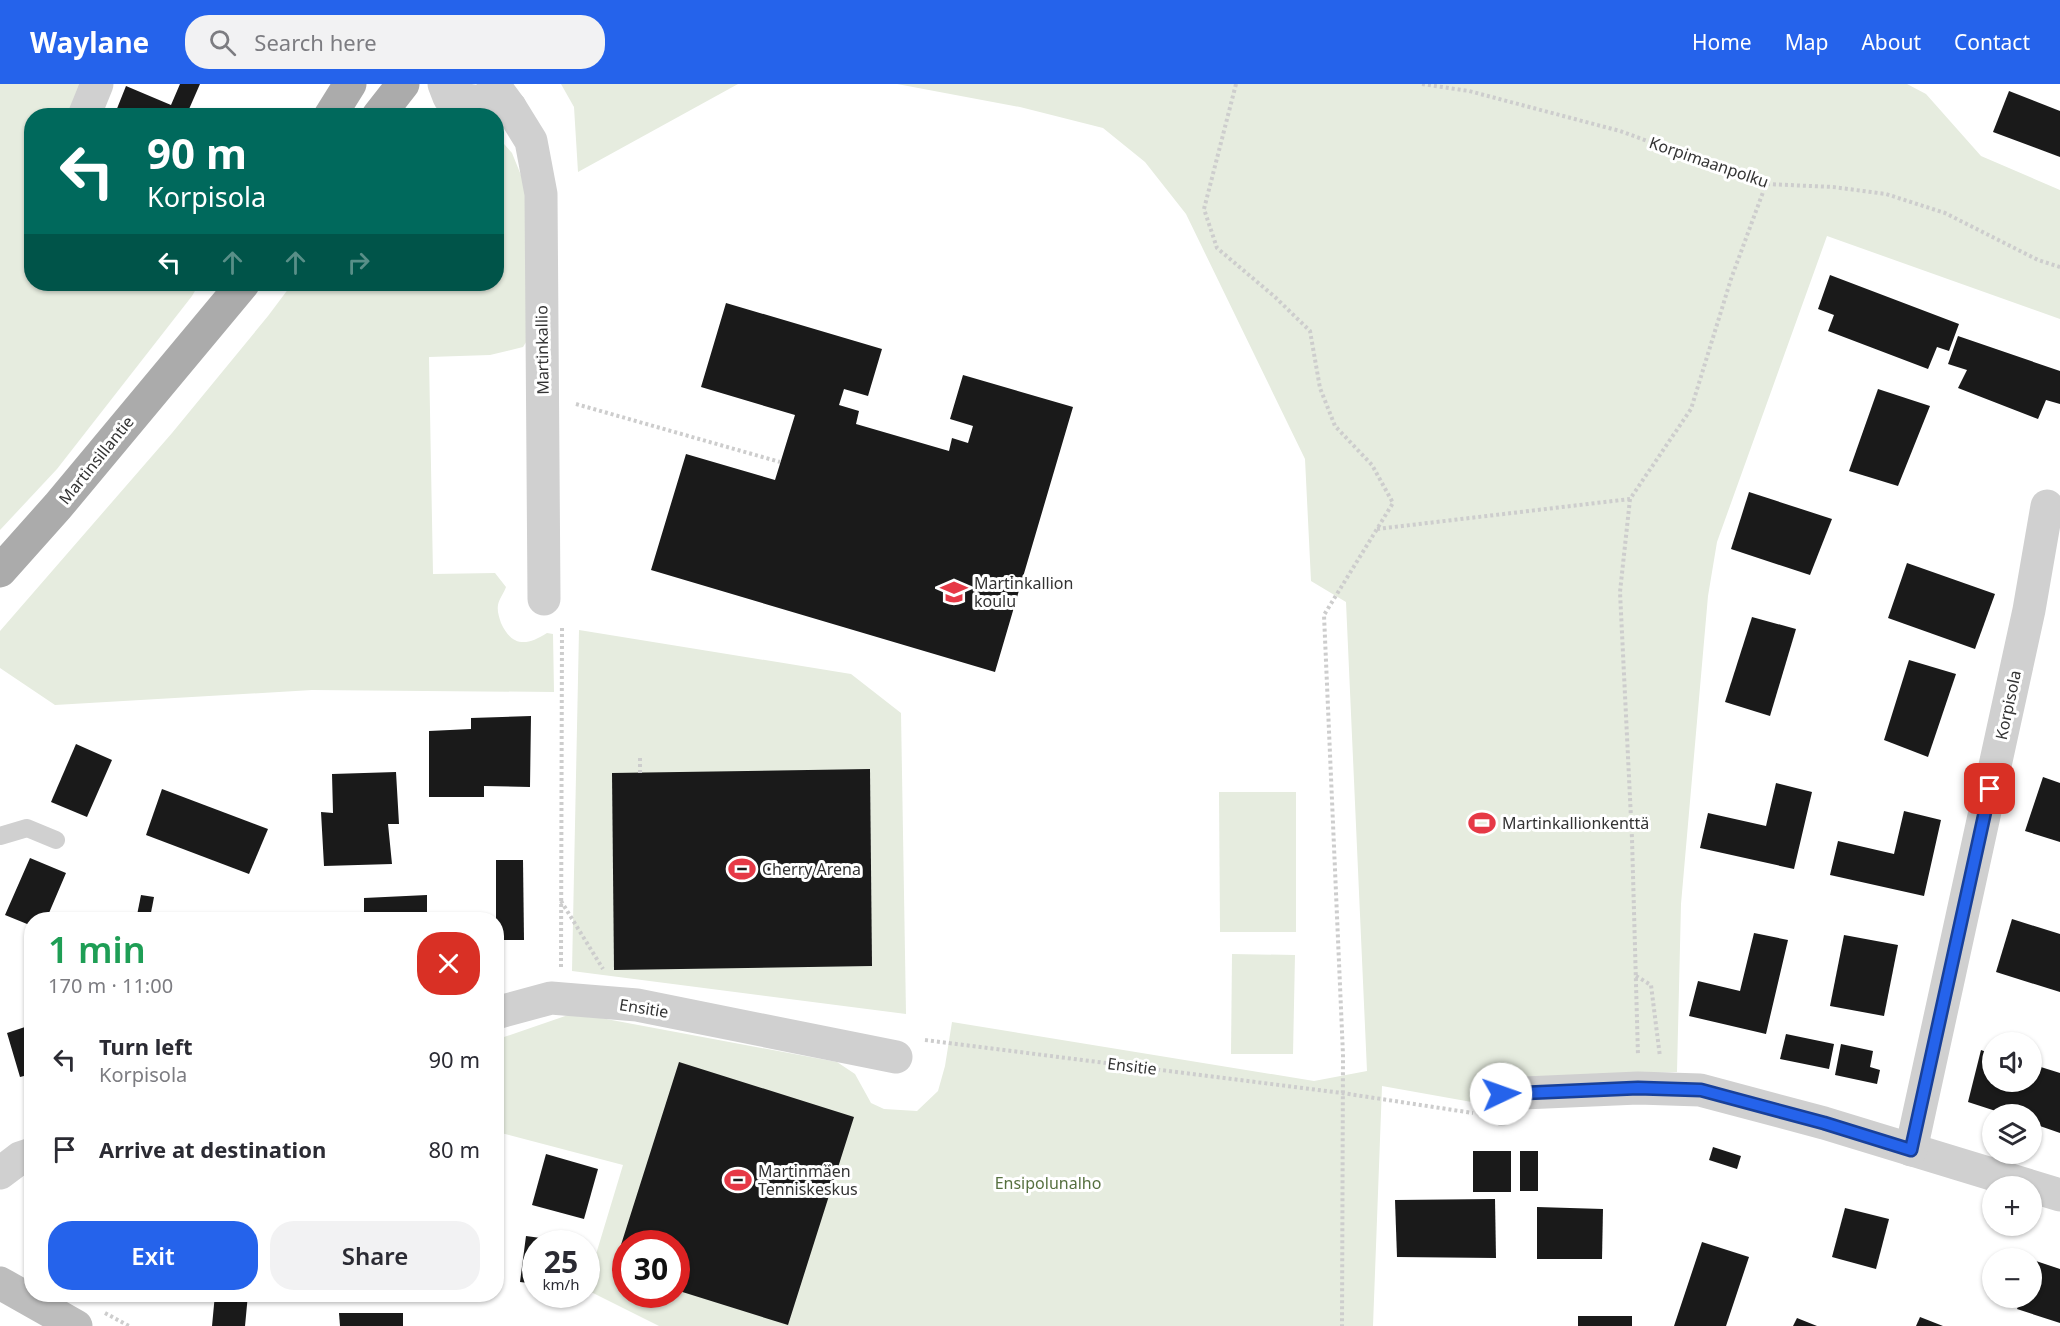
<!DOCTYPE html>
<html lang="en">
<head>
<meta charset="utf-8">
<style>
	:root { --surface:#fff; --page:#f2f2f3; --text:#2b2b33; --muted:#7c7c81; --accent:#2563eb }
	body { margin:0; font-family:"Noto Sans",sans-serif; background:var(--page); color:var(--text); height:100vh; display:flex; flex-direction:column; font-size:22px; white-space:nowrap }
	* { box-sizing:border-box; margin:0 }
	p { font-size:20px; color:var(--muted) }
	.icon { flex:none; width:33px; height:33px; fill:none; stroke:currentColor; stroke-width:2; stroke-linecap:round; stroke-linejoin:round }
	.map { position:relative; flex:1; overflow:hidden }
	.details { position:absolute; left:24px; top:828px; width:480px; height:390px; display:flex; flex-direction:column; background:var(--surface); border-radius:24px; box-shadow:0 2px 4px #0004 }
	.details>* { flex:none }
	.top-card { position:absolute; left:24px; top:24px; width:480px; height:183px; border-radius:24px; box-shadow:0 2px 4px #0004; background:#00695c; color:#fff; overflow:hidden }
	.buttons { position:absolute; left:1982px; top:948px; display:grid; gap:12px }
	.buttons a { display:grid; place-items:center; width:60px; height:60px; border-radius:50%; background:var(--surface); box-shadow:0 2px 4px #0004; font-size:30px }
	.speed { position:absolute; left:522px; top:1146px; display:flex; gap:12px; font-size:30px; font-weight:700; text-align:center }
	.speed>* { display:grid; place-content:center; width:78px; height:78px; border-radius:50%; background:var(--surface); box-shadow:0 2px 4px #0004; line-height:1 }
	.speed small { font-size:15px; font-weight:400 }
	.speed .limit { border:9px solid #d22; background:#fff; color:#111 }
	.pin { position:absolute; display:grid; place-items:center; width:51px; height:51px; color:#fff; margin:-26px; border-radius:12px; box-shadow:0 3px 9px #0006 }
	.me { position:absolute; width:66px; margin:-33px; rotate:87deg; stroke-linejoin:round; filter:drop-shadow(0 0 4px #0008) }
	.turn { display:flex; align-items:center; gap:21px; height:126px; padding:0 24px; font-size:27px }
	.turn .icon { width:78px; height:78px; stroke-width:2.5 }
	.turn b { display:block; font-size:42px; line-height:51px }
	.lanes { display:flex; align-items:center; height:57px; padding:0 24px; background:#0003; justify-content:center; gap:30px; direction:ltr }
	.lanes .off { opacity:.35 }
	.round { display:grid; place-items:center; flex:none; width:63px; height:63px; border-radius:24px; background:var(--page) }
	.headline { display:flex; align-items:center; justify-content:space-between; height:102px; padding:0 24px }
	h1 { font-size:36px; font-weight:600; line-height:45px; color:#1e9e55 }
	.primary-button { display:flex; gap:12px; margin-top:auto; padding:12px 24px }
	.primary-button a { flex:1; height:69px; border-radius:24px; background:var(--accent); color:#fff; font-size:24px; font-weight:600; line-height:69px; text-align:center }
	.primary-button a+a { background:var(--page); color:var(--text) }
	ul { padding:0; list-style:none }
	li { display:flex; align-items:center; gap:18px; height:90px; padding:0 24px }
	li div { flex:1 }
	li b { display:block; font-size:22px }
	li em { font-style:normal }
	header { display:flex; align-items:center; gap:36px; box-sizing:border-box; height:84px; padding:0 30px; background:var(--accent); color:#fff }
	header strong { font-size:28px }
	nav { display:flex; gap:33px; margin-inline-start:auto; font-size:21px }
	.search { width:420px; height:54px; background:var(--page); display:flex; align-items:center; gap:15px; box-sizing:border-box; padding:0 21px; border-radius:24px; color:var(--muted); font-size:22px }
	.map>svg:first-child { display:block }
	.green { fill:#e6ecdf; fill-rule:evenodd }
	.building { fill:#1a1a1a }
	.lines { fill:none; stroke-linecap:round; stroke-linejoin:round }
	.path { stroke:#cdcdcd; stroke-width:4; stroke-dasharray:3 3; stroke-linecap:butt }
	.lane { stroke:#d0d0d0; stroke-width:18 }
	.street { stroke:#d0d0d0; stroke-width:33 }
	.secondary { stroke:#bdbdbd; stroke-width:33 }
	.primary { stroke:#ababab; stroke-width:33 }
	.route-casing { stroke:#184099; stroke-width:15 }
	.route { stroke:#2563eb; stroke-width:10 }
	.labels { text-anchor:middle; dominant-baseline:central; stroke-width:6; stroke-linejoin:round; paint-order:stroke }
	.street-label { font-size:16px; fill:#333; stroke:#fff }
	.poi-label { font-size:16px; fill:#333; stroke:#fff; text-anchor:start }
	.park-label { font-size:16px; fill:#56703f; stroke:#fff }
</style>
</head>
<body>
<header>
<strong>Waylane</strong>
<div class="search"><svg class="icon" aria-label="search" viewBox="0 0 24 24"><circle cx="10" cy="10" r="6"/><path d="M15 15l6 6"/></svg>Search here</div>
<nav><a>Home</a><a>Map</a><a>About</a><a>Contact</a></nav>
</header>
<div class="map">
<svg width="2060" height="1242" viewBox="0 0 2060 1242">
	<rect width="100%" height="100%" fill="#fff"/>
	<g class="green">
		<polygon points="0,0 83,0 70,31 32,32 32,200 199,200 192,212 57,385 0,446"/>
		<polygon points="561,0 738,0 578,88 574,23"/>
		<path d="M897,0H1907L1926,10L1981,72L2060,106V235L1827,152L1717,458L1708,512L1681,820L1677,988L1621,990L1494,1022L1382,1002L1373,1242H659L587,1206V1200L623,1081L501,1049L504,953L574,929L837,978L855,990L871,1019L884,1025L917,1027L938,1007L945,982L952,938L1314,997L1367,987L1346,518L1311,497L1305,375L1186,130L1145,78L1103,44L1020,23ZM626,1160H676V1210H626Z"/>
		<path d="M497,52L512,69L527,106L528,255L523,263L490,271L429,273L433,490L495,489L506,503C504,509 499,515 498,521C497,527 499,533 501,539C512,563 527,562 547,549L553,550L554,608L312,606L55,621L0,584V547L172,349L268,232L292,200H496Z"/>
		<polygon points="579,546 851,590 901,629 906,930 572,887"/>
		<polygon points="1219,708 1296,708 1296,848 1220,848"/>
		<polygon points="1232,870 1295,871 1293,970 1231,970"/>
	</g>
	<g class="building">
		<polygon points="180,0 200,0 186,32 114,32 126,2 171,21"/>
		<polygon points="2009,7 2060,27 2060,73 1993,48"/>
		<polygon points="1830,191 1959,240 1949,267 1937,263 1928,285 1828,247 1834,231 1818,225"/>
		<polygon points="726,219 882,265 868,312 844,305 839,321 859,327 856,340 949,367 952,354 968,359 973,342 950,335 963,291 1073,323 995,588 651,486 686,370 775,396 795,331 701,303"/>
		<polygon points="1958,252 2060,287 2060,320 2046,316 2038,335 1958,304 1967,286 1948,280"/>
		<polygon points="1878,305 1930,322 1898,402 1849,387"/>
		<polygon points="1749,408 1832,435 1810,491 1731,465"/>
		<polygon points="1907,479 1995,510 1975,565 1888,534"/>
		<polygon points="1752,533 1796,545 1770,632 1725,618"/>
		<polygon points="1909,576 1956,590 1928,673 1884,656"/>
		<polygon points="531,632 530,703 484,702 484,713 429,713 429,647 471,645 471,634"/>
		<polygon points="76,660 112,676 87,733 51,718"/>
		<polygon points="870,685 872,882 614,886 612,689"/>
		<polygon points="396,688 399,740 388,740 392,780 324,782 321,728 333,729 332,690"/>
		<polygon points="2043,693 2060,699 2060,758 2025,747"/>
		<polygon points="1776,699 1812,708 1794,785 1700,764 1708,729 1766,742"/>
		<polygon points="162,705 268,745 249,790 146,751"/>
		<polygon points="1904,727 1941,736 1924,812 1830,791 1838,757 1894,770"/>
		<polygon points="30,774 66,789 46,836 32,836 32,842 5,831"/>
		<polygon points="496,776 523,776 524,856 496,856"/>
		<polygon points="141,811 154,813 150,834 137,831"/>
		<polygon points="427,811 427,836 316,836 316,833 364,830 364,814"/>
		<polygon points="2012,835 2060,850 2060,908 1996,888"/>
		<polygon points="1754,849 1788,856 1766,950 1689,932 1698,897 1740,907"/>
		<polygon points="1844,851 1898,861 1884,932 1830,922"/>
		<polygon points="32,921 32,990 20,993 7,949 31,941 25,923"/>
		<polygon points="1786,950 1834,960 1829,985 1780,975"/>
		<polygon points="1841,960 1873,967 1870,983 1880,986 1877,1000 1835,991"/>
		<polygon points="1981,966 1992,970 1992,998 2031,998 2031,980 2060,989 2060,1049 2031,1039 2031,1030 2005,1030 1968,1018"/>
		<polygon points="679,978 854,1033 788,1241 676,1206 676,1160 626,1160 626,1190 613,1186"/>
		<polygon points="1713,1063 1741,1072 1737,1085 1709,1076"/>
		<rect x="1473" y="1067" width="38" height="41"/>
		<rect x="1520" y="1067" width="18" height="40"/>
		<polygon points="546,1070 598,1085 584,1135 532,1121"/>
		<polygon points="1495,1115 1496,1174 1397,1173 1395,1116"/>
		<polygon points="1537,1123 1603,1125 1602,1175 1537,1175"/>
		<polygon points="1845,1124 1889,1135 1876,1185 1832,1173"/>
		<polygon points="526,1152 570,1158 536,1160 536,1200 520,1198"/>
		<polygon points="1702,1158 1749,1173 1726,1242 1674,1242"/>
		<polygon points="2033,1176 2060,1185 2060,1239 2017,1225 2021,1214 2031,1214 2031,1183"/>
		<polygon points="215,1210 248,1210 245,1242 212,1242"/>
		<polygon points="339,1229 403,1229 403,1242 340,1242"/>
		<rect x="1578" y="1232" width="54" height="10"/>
		<polygon points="1920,1233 1943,1242 1916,1242"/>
		<polygon points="1797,1234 1817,1242 1793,1242"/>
	</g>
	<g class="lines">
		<g class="path">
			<polyline points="1236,0 1204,125 1217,164 1275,213 1310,247 1320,304 1335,342 1372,381 1393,419 1324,531 1343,971 1342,1242"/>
			<polyline points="1422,0 1469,7 1620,47 1766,100 1833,103 1886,110 1945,129 2038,176 2060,183"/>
			<polyline points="576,320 780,378"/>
			<polyline points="1630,415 1620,508 1632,755 1638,972"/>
			<polyline points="1377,445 1630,415 1691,325 1731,195 1766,100"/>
			<polyline points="640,689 640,671"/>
			<polyline points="561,817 603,885"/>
			<polyline points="561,883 562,543"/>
			<polyline points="1636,892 1651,901 1660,973"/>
			<polyline points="925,956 1342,1009 1473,1029"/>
			<polyline points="105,1229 129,1242"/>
		</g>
		<g class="lane">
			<polyline points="0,752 27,744 56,756"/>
			<polyline points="1501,1010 1502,1033"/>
		</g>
		<g class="street">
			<polyline points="444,0 449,13 510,23"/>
			<polyline points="493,0 510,23 531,57 541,110 544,515"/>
			<polyline points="84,32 97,0"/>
			<polyline points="496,929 551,914 637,921 896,973"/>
			<polyline points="1501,1010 1638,1004 1700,1006 1824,1039 2060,1111"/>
			<polyline points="1911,1066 2029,526 2047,422"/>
			<polyline points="0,1089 20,1074 32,1070"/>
		</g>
		<polyline class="secondary" points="0,1199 76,1242"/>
		<g class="primary">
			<polyline points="330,32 350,0"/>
			<polyline points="378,32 403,0"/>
			<polyline points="0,487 58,422 243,200"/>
		</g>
	</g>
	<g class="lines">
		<defs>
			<polyline id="route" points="1501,1010 1638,1004 1701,1006 1824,1039 1911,1066 1990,705"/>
		</defs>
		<use href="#route" class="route-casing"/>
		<use href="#route" class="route"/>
	</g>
	<defs>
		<symbol id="school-bare" viewBox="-9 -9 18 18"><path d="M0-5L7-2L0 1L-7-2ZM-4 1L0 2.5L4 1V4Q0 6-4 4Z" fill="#e63946" stroke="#fff" stroke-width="2.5" paint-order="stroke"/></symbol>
		<symbol id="stadium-bare" viewBox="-9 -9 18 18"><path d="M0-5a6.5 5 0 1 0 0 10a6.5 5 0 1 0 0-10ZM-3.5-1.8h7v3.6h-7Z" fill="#e63946" stroke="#fff" stroke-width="2.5" paint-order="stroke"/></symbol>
	</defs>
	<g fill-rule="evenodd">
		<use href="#school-bare" x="935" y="489" width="38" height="38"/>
		<use href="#stadium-bare" x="1463" y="720" width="38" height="38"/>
		<use href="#stadium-bare" x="723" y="766" width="38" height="38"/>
		<use href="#stadium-bare" x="719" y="1077" width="38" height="38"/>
	</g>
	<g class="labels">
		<g class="street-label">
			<text transform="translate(1709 78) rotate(19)">Korpimaanpolku</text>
			<text transform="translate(542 266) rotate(-91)">Martinkallio</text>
			<text transform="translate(96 376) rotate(-51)">Martinsillantie</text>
			<text transform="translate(2008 621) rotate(-78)">Korpisola</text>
			<text transform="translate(644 924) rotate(9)">Ensitie</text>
			<text transform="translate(1132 982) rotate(7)">Ensitie</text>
		</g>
		<g class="poi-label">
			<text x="974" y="499">Martinkallion<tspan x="974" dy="18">koulu</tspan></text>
			<text x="1502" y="739">Martinkallionkenttä</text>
			<text x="762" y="785">Cherry Arena</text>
			<text x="758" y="1087">Martinmäen<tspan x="758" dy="18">Tenniskeskus</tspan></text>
		</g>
		<g class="park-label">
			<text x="1048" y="1099">Ensipolunalho</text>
		</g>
	</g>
</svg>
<div class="buttons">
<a><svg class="icon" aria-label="sound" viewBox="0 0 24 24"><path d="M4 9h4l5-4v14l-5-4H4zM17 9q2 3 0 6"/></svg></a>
<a><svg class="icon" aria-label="layers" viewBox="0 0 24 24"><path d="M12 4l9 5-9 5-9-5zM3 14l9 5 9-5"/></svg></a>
<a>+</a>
<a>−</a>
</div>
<div class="speed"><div>25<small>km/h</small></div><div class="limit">30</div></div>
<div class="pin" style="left:1990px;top:705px;background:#d93025"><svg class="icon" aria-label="arrive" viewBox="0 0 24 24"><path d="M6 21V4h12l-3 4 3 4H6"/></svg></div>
<svg class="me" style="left:1501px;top:1010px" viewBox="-20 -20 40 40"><circle r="19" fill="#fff"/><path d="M0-13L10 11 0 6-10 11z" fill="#2563eb"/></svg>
<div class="top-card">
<div class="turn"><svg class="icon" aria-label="left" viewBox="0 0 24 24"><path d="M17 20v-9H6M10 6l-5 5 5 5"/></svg><div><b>90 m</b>Korpisola</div></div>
<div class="lanes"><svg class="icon" aria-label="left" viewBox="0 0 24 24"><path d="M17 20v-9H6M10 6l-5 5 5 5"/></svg><svg class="icon off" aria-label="ahead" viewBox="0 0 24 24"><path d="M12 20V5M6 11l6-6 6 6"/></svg><svg class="icon off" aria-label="ahead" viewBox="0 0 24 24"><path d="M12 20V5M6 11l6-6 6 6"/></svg><svg class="icon off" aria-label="right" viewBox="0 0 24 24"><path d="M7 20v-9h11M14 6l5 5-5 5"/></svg></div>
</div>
<section class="details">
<div class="headline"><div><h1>1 min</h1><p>170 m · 11:00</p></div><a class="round" style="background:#d93025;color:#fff"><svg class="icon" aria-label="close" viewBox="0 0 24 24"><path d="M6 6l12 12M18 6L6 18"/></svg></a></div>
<ul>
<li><svg class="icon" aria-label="left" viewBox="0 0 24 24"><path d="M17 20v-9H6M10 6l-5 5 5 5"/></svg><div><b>Turn left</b><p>Korpisola</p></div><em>90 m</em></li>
<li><svg class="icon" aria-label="arrive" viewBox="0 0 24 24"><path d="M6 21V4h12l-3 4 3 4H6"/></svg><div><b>Arrive at destination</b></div><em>80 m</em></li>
</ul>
<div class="primary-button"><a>Exit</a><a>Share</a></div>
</section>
</div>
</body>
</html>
